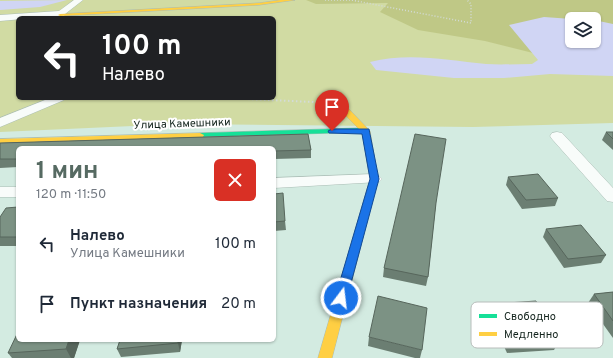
<!DOCTYPE html>
<html lang="ru">
<head>
<meta charset="utf-8">
<style>
	:root { --surface:#fff; --page:#f2f2f3; --text:#1f2937; --muted:#747a83; --accent:#566a62 }
	body { margin:0; font-family:Overpass,sans-serif; background:var(--page); color:var(--text); height:100vh; display:flex; flex-direction:column; font-size:15px; white-space:nowrap }
	* { box-sizing:border-box; margin:0 }
	p { font-size:13px; color:var(--muted) }
	.icon { flex:none; width:22px; height:22px; fill:none; stroke:currentColor; stroke-width:2; stroke-linecap:round; stroke-linejoin:round }
	.map { position:relative; flex:1; overflow:hidden }
	.panel { position:absolute; left:16px; top:146px; width:260px; height:196px; display:flex; flex-direction:column; background:var(--surface); border-radius:6px; box-shadow:0 1px 3px #0004 }
	.panel>* { flex:none }
	.guide { position:absolute; left:16px; top:16px; width:260px; height:84px; border-radius:6px; box-shadow:0 1px 3px #0004; background:#202124; color:#fff; overflow:hidden }
	.tools { position:absolute; left:565px; top:12px; display:grid; gap:8px }
	.tools a { display:grid; place-items:center; width:36px; height:36px; border-radius:6px; background:var(--surface); box-shadow:0 1px 3px #0004; font-size:20px }
	.pin { position:absolute; display:grid; place-items:center; width:34px; height:34px; color:#fff; margin:-41px -17px; border-radius:50% 50% 50% 0; rotate:-45deg; box-shadow:0 0 4px #0007 }
	.pin .icon { rotate:45deg }
	.me { position:absolute; width:44px; margin:-22px; rotate:15deg; stroke-linejoin:round; filter:drop-shadow(0 0 3px #0008) }
	.turn { display:flex; align-items:center; gap:14px; height:84px; padding:0 20px; font-size:18px }
	.turn .icon { width:52px; height:52px; stroke-width:2.5 }
	.turn b { display:block; font-size:28px; line-height:34px }
	.round { display:grid; place-items:center; flex:none; width:42px; height:42px; border-radius:6px; background:var(--page) }
	.overview { display:flex; align-items:center; justify-content:space-between; height:68px; padding:0 20px }
	h1 { font-size:24px; font-weight:700; line-height:30px; color:var(--accent) }
	ul { padding:0; list-style:none }
	li { display:flex; align-items:center; gap:12px; height:60px; padding:0 20px }
	li div { flex:1 }
	li b { display:block; font-size:15px }
	li em { font-style:normal }
	.map>svg:first-child { display:block }
	.green { fill:#d1dba3; fill-rule:evenodd }
	.forest { fill:#bfc886; fill-rule:evenodd }
	.water { fill:#d0d5f4 }
	.lines { fill:none; stroke-linecap:round; stroke-linejoin:round }
	.street-casing { stroke:#aabdb5; stroke-width:1 }
	.fast-casing { stroke:#aabdb5; stroke-width:1 }
	.slow-casing { stroke:#aabdb5; stroke-width:1 }
	.path-far1 { stroke:#d3dbd8; stroke-width:1.5; stroke-dasharray:1 2; stroke-linecap:butt }
	.path { stroke:#d3dbd8; stroke-width:2; stroke-dasharray:1.5 2.5; stroke-linecap:butt }
	.street { fill:#f8fcfa; fill-rule:evenodd }
	.fast { fill:#16e098; fill-rule:evenodd }
	.slow { fill:#ffcf43; fill-rule:evenodd }
	.wall { fill:#6b7e72 }
	.shaded-wall { fill:#57665c }
	.building { fill:#7c9284; stroke:#57665c }
	.route { fill:#1a73e8; stroke:#114b97 }
	.labels { text-anchor:middle; dominant-baseline:central; stroke-width:4; stroke-linejoin:round; paint-order:stroke }
	.street-label { font-size:11px; fill:#13241d; stroke:#fff }
	.key { fill:#fff; stroke:#b8bdbb; stroke-width:1 }
	.key-label { font-size:11px; fill:#13241d }
</style>
</head>
<body>
<div class="map">
<svg width="613" height="358" viewBox="0 0 613 358">
	<rect width="100%" height="100%" fill="#d3ebe1"/>
	<path class="green" d="M0,0H613V123L473,127L177,124L0,132ZM18,18H274V98H18ZM572,19H594V41H572Z"/>
	<path class="forest" d="M306,0H613V73L485,41L418,30L380,12L388,3L316,4ZM572,19H594V41H572Z"/>
	<g class="water">
		<polygon points="67,0 40,7 0,10 0,1"/>
		<path d="M544,17L572,19V41H594V20L613,24V76L550,74L504,78H454L376,70L370,62C409,52 447,60 486,64C501,65 516,64 532,64L538,60L509,25Z"/>
	</g>
	<g class="lines">
		<defs>
			<g id="street">
				<polygon points="74,0 83,0 65,14 63,18 55,18 56,16 0,21 0,15 59,11"/>
				<polygon points="50,98 66,98 64,100 0,127 0,118"/>
				<polygon points="557,132 562,133 613,188 613,202 607,201 552,139 550,136 552,133"/>
				<polygon points="374,174 379,176 382,179 379,182 274,188 274,178"/>
				<rect x="0" y="187" width="18" height="10"/>
			</g>
			<polygon id="fast" points="365,128 369,130 368,132 200,137 196,135 200,133"/>
			<g id="slow">
				<polygon points="281,0 295,0 259,5 60,16 58,15 60,14 259,3"/>
				<polygon points="341,107 347,107 370,131 378,179 332,358 318,358 370,179 362,132 341,111"/>
				<polygon points="200,133 204,135 203,137 0,143 0,139"/>
			</g>
		</defs>
		<use href="#street" class="street-casing"/>
		<use href="#fast" class="fast-casing"/>
		<use href="#slow" class="slow-casing"/>
		<polyline class="path-far1" points="325,0 351,0 471,23 471,4 467,0"/>
		<polyline class="path" points="224,98 313,102 330,106"/>
		<use href="#street" class="street"/>
		<use href="#fast" class="fast"/>
		<use href="#slow" class="slow"/>
	</g>
	<g class="wall">
		<polygon points="606,132 613,132 613,150 602,140"/>
		<polygon points="308,134 311,150 311,158 274,159 274,148 18,148 18,167 0,168 0,143"/>
		<polygon points="508,177 558,198 555,206 522,209 506,185"/>
		<polygon points="274,194 285,221 286,230 274,231"/>
		<polygon points="436,203 428,277 426,286 383,277 384,268"/>
		<polygon points="18,207 18,246 0,246 0,217"/>
		<polygon points="546,229 606,255 601,263 564,268 543,237"/>
		<polygon points="613,292 613,338 588,303 594,294"/>
		<polygon points="493,304 559,341 554,350 507,353 489,313"/>
		<polygon points="369,337 422,350 420,358 415,358 368,346"/>
		<polygon points="18,340 80,340 74,358 12,358 8,353"/>
		<polygon points="120,340 182,340 180,352 121,357 117,349"/>
	</g>
	<g class="shaded-wall">
		<polygon points="69,340 80,340 74,358 71,358 66,349"/>
		<polygon points="178,340 182,340 180,352 178,343"/>
	</g>
	<g class="building">
		<polygon points="606,132 613,132 613,139"/>
		<polygon points="308,134 311,150 274,151 274,148 18,148 18,159 0,159 0,143"/>
		<polygon points="415,134 446,139 436,203 428,277 384,268"/>
		<polygon points="538,174 558,198 526,200 508,177"/>
		<polygon points="283,193 285,221 274,222 274,194"/>
		<polygon points="18,207 18,237 0,237 0,217 6,208"/>
		<polygon points="581,225 606,255 568,259 546,229"/>
		<polygon points="613,292 613,321 594,294"/>
		<polygon points="378,296 427,308 422,350 369,337"/>
		<polygon points="536,301 559,341 511,345 493,304"/>
		<polygon points="18,332 18,340 69,340 66,349 8,353"/>
		<polygon points="120,340 178,340 178,343 117,349"/>
	</g>
	<polygon class="route" points="332,129 369,129 379,179 347,298 346,302 341,303 337,302 335,298 370,179 362,134 329,133 328,131"/>
	<g class="labels">
		<g class="street-label">
			<text transform="translate(182 124) rotate(-2)">Улица Камешники</text>
		</g>
	</g>
	<rect x="471" y="302" width="132" height="46" rx="6" class="key"/>
	<rect x="479" y="314" width="18" height="4" fill="#16e098"/>
	<rect x="479" y="332" width="18" height="4" fill="#ffcf43"/>
	<g class="key-label">
		<text x="504" y="320">Свободно</text>
		<text x="504" y="338">Медленно</text>
	</g>
</svg>
<div class="tools">
<a><svg class="icon" aria-label="layers" viewBox="0 0 24 24"><path d="M12 4l9 5-9 5-9-5zM3 14l9 5 9-5"/></svg></a>
</div>
<div class="pin" style="left:332px;top:131px;background:#d93025"><svg class="icon" aria-label="arrive" viewBox="0 0 24 24"><path d="M6 21V4h12l-3 4 3 4H6"/></svg></div>
<svg class="me" style="left:341px;top:298px" viewBox="-20 -20 40 40"><circle r="17" fill="#1a73e8" stroke="#fff" stroke-width="3"/><path d="M0-11L8 9 0 5-8 9z" fill="#fff"/></svg>
<div class="guide">
<div class="turn"><svg class="icon" aria-label="left" viewBox="0 0 24 24"><path d="M17 20v-9H6M10 6l-5 5 5 5"/></svg><div><b>100 m</b>Налево</div></div>
</div>
<section class="panel">
<div class="overview"><div><h1>1 мин</h1><p>120 m · 11:50</p></div><a class="round" style="background:#d93025;color:#fff"><svg class="icon" aria-label="close" viewBox="0 0 24 24"><path d="M6 6l12 12M18 6L6 18"/></svg></a></div>
<ul>
<li><svg class="icon" aria-label="left" viewBox="0 0 24 24"><path d="M17 20v-9H6M10 6l-5 5 5 5"/></svg><div><b>Налево</b><p>Улица Камешники</p></div><em>100 m</em></li>
<li><svg class="icon" aria-label="arrive" viewBox="0 0 24 24"><path d="M6 21V4h12l-3 4 3 4H6"/></svg><div><b>Пункт назначения</b></div><em>20 m</em></li>
</ul>
</section>
</div>
</body>
</html>
